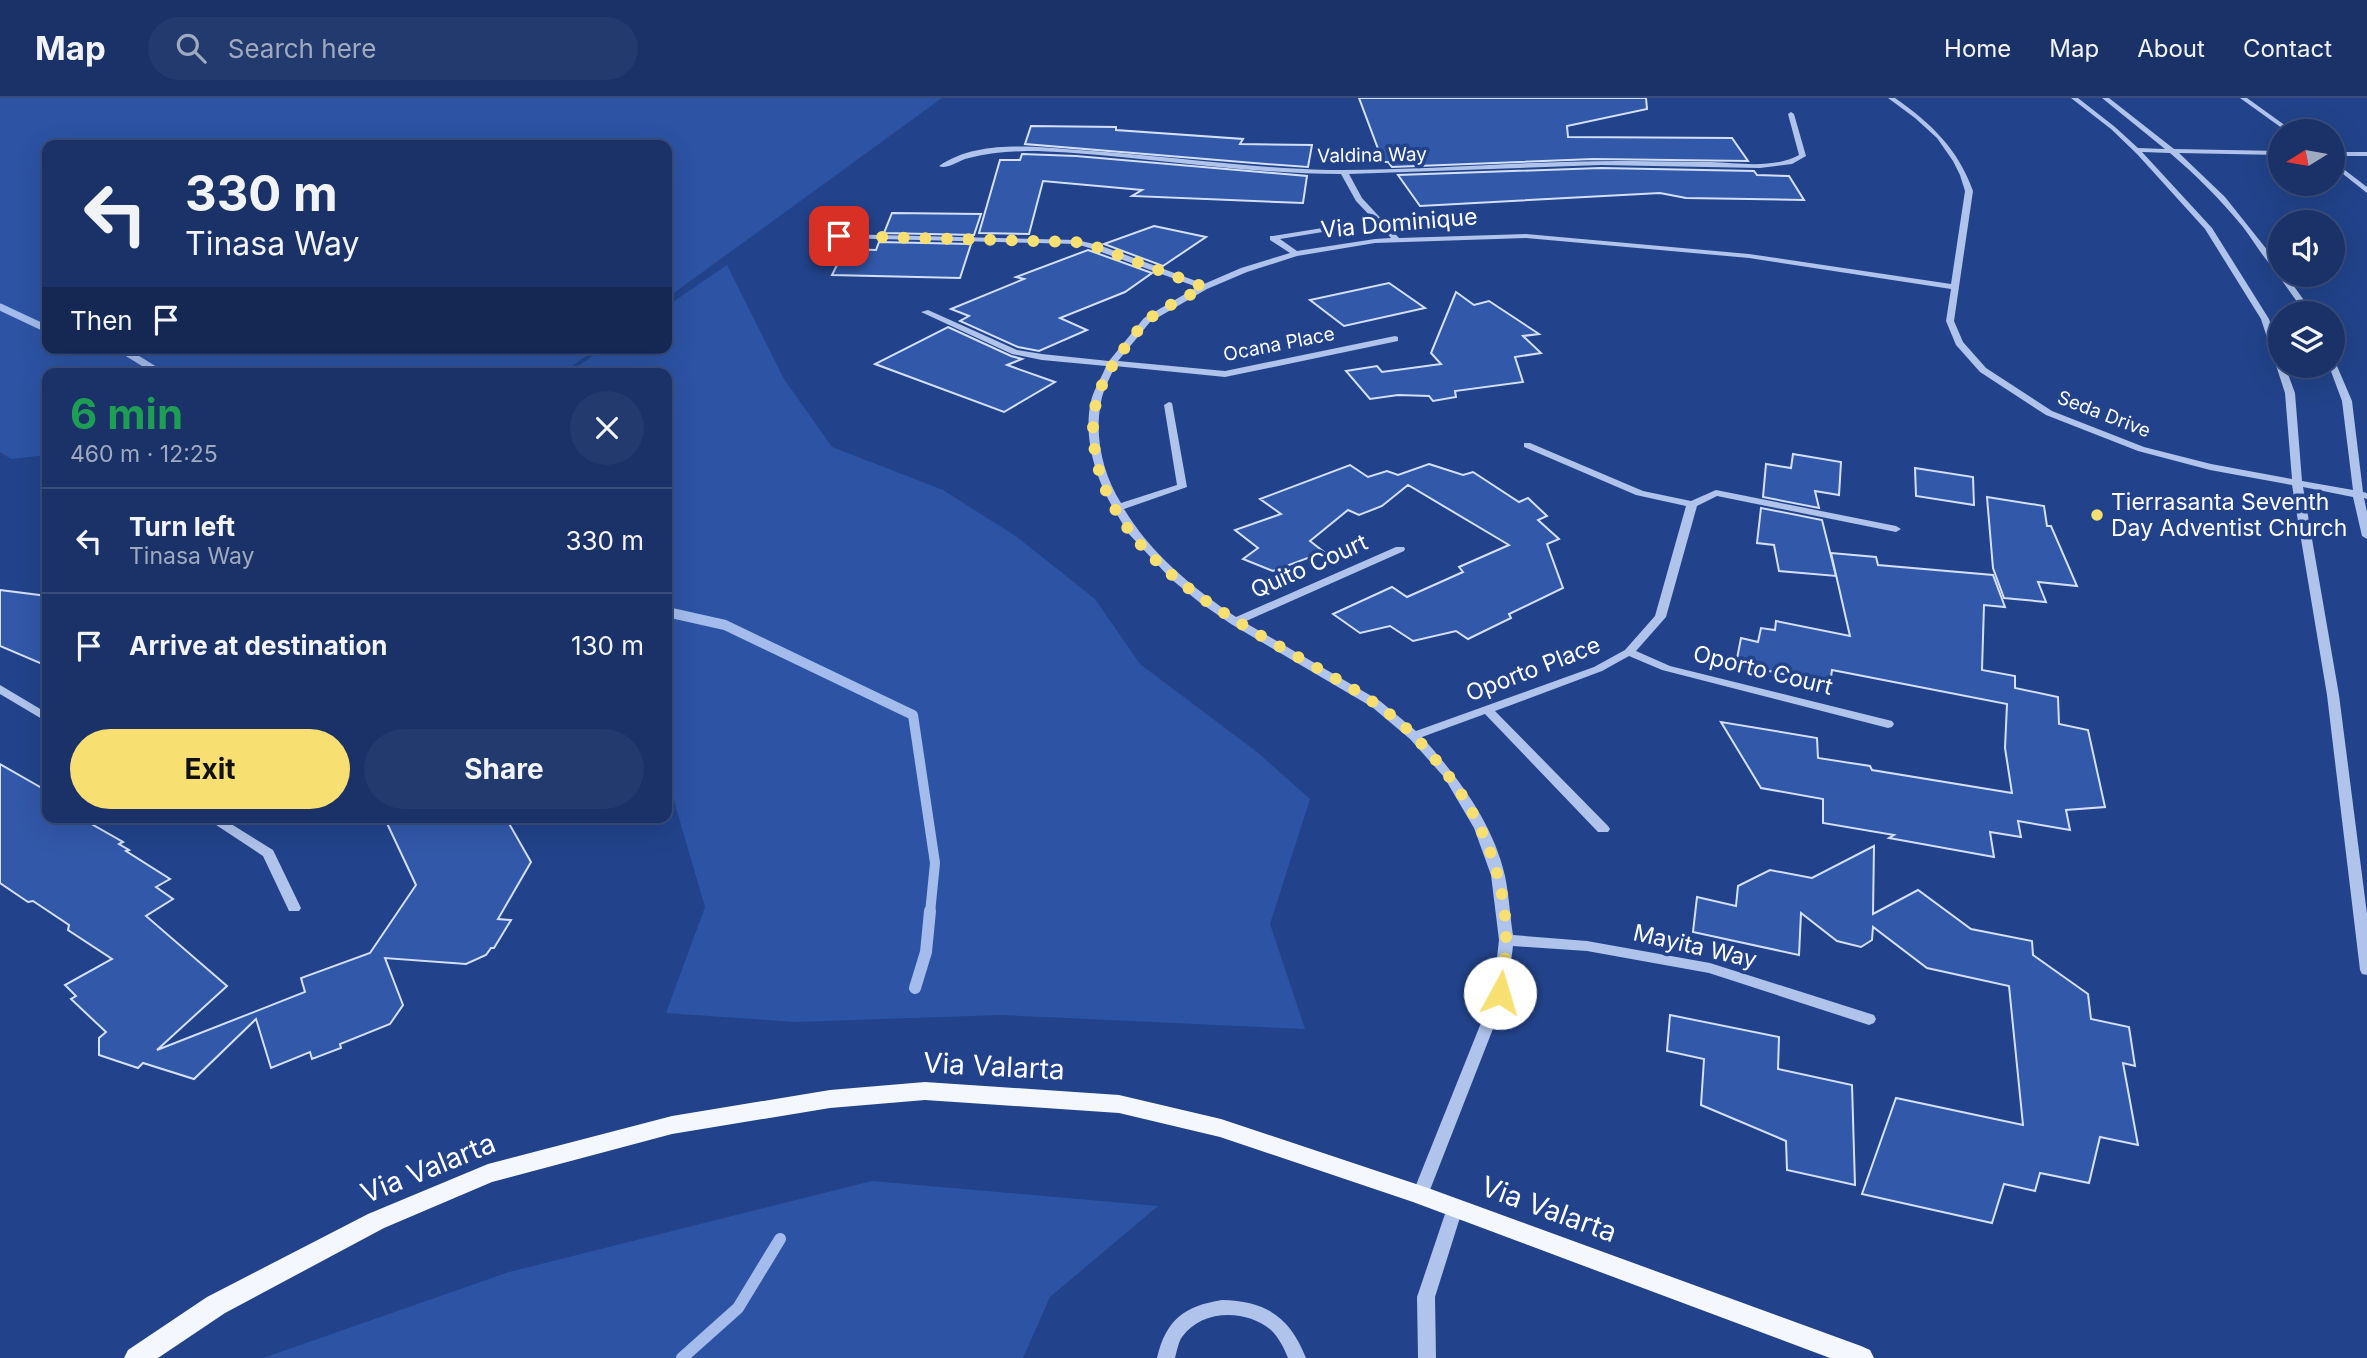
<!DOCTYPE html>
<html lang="en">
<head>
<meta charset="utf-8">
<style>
	:root { --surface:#1a3268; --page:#233a6e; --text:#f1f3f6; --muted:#9faac0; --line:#384d7c; --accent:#f7e071 }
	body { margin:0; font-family:Inter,sans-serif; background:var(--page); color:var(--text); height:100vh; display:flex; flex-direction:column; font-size:26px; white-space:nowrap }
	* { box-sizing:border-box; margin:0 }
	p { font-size:23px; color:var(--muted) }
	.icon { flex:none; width:38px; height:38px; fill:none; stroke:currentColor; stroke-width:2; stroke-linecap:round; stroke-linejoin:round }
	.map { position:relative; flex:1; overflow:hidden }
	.sheet { position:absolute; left:42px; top:270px; width:630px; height:455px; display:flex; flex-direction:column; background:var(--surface); border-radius:14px; box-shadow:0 7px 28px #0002,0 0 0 2px var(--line) }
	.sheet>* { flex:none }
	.guide { position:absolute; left:42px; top:42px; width:630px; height:214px; border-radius:14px; box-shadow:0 7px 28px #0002,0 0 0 2px var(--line); background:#1a3268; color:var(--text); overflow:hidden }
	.needle { width:46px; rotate:259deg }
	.controls { position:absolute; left:2268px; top:21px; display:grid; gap:14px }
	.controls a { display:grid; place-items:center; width:77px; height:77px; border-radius:50%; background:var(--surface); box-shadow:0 7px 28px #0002,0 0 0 2px var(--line); font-size:35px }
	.pin { position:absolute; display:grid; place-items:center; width:60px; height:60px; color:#fff; margin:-30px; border-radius:14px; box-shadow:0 4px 10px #0006 }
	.me { position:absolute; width:77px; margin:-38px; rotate:6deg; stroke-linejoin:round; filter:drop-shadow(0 0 5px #0008) }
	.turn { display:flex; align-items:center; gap:24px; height:147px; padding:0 28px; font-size:32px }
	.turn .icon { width:91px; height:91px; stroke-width:2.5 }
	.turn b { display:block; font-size:49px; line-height:60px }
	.then { display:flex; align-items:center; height:66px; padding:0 28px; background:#0003; gap:14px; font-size:26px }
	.round { display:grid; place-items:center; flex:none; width:74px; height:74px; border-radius:37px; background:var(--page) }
	.headline { display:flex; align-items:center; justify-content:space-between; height:119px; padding:0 28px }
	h1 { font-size:42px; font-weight:700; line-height:52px; color:#1e9e55 }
	.cta { display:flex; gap:14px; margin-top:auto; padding:14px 28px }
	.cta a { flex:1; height:80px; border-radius:42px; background:var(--accent); color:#111; font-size:28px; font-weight:700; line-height:80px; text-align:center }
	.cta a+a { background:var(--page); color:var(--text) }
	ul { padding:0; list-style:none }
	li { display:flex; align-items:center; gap:21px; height:105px; padding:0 28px; border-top:2px solid var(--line) }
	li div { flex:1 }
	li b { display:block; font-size:26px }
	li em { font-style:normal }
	header { display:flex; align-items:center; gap:42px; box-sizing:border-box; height:98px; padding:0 35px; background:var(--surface); border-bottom:2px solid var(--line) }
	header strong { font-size:33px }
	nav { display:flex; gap:38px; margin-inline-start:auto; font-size:24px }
	.search { width:490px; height:63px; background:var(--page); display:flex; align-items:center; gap:18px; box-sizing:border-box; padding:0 24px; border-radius:38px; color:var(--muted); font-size:26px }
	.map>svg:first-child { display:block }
	.green { fill:#2c53a4 }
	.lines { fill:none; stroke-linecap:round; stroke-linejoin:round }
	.stream-far2 { stroke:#a3bcec; stroke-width:7 }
	.stream-far1 { stroke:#a3bcec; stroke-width:10 }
	.stream { stroke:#a3bcec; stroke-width:12 }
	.building { fill:#3258a9; stroke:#d4e0f8; stroke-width:2 }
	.minor { fill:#afc3eb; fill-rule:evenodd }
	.major { fill:#f4f7fe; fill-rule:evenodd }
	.route { stroke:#f7e071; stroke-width:12; stroke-dasharray:0 21.6 }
	.poi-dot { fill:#f7e071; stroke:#22438b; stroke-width:2.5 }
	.labels { text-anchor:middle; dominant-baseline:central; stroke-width:7; stroke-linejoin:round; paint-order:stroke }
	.far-street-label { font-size:19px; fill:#fff; stroke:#22438b }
	.street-label { font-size:23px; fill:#fff; stroke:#22438b }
	.poi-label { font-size:23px; fill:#fff; stroke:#22438b; text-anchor:start }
	.near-street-label { font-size:28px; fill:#fff; stroke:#22438b }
</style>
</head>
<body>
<header>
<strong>Map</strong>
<div class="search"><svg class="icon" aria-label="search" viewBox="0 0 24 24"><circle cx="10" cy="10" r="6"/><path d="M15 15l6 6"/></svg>Search here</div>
<nav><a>Home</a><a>Map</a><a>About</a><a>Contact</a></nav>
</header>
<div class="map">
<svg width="2367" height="1260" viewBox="0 0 2367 1260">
	<rect width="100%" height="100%" fill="#22438b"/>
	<g class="green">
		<polygon points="0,0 942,0 667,200 667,47 47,47 47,250 597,250 563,275 47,275 47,357 11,361 0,354"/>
		<polygon points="727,167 784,281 832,349 943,392 1017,439 1095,501 1140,566 1257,654 1310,701 1270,826 1305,931 1000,917 795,924 666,915 705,809 667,679 667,275 568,275 604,250 667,250 667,208"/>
		<polygon points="872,1083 1158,1108 1050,1199 1023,1260 263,1260 509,1174"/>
	</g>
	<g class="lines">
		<g class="stream-far2">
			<polyline points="0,209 47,231"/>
			<polyline points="114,250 126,254 160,275"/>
		</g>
		<polyline class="stream-far1" points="667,514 725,527 913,617 935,765 930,815"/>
		<g class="stream">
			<polyline points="915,890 926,854 930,813"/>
			<polyline points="682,1260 738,1210 780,1141"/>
		</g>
	</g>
	<g class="building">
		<polygon points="1359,0 1646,0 1647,11 1567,28 1568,39 1732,40 1748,63 1593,61 1392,69 1388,64 1383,64"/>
		<polygon points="1031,28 1116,29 1116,32 1243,41 1240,46 1312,47 1308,69 1266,66 1025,46"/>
		<polygon points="1022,56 1076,58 1307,78 1303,105 1132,98 1142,92 1043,83 1029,136 979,135 1000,62 1020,62"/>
		<polygon points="1601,70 1754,73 1757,77 1789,78 1804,102 1686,100 1660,95 1420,108 1398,77"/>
		<polygon points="892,115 981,116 974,137 884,135"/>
		<polygon points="1154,128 1206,139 1163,168 1104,146"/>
		<polygon points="879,144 971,146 960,180 832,177 845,151 876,152"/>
		<polygon points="1088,152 1152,175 1125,194 1060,220 1087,232 1039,253 1018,249 960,223 969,218 951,211 1024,181 1016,179"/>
		<polygon points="1389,185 1425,210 1344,228 1310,202"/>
		<polygon points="1456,194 1474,207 1489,203 1539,236 1523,238 1541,255 1515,259 1523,284 1455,293 1456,299 1433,303 1429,298 1398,297 1370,301 1346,273 1377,268 1382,274 1441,266 1431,255"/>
		<polygon points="948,229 1011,258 1022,261 1007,267 1055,284 1004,314 875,266"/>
		<polygon points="1793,356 1841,364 1839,397 1815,393 1819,410 1763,399 1766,366 1791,370"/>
		<polygon points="1429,366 1463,377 1473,374 1519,404 1528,400 1547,418 1538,422 1559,441 1547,446 1563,490 1509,516 1511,520 1468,541 1456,533 1413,543 1390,528 1360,535 1333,516 1392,489 1407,499 1463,474 1459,469 1509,447 1408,387 1382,408 1359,417 1348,412 1310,443 1324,454 1273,473 1243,461 1258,450 1235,432 1281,416 1260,401 1350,367 1368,379 1387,373 1398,377"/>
		<polygon points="1915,370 1973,379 1974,407 1916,398"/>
		<polygon points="1987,399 2044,408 2047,428 2051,428 2077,488 2038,484 2046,504 2004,500 1993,470"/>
		<polygon points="1761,410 1822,422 1836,478 1779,473 1774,447 1757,445"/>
		<polygon points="1831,455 1876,459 1878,467 1993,477 2005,509 1984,507 1982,572 2015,578 2015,590 2058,599 2059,626 2088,632 2105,709 2066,712 2070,732 2018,723 2021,739 1990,734 1994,759 1889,740 1894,737 1823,725 1823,701 1761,690 1721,624 1817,640 1818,660 1870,668 1872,672 2012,695 2005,650 2007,606 1832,572 1830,586 1736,566 1741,540 1758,544 1761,530 1775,532 1776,523 1850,538"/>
		<polygon points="0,492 47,498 47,568 0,548"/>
		<polygon points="0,666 47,693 47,719 79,719 123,744 119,746 129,752 126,753 170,781 156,789 173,801 146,818 227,888 157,952 305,894 301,880 370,855 416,787 384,719 498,719 507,722 531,764 498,821 511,822 494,850 491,850 486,857 466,866 385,860 403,907 390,926 340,946 341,950 312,961 310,954 271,970 256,921 194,981 143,965 138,970 99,957 99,940 106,934 71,901 76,898 65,887 112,861 68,832 69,827 33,803 28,804 0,785"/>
		<polygon points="1874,748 1873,816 1918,792 1971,831 2032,843 2033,857 2088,896 2091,921 2129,929 2135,968 2123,965 2138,1047 2100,1039 2089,1085 2040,1075 2035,1093 2004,1086 1992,1125 1862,1096 1896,1000 2023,1027 2009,888 1927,870 1873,829 1872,842 1861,849 1837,843 1801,815 1799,857 1693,834 1697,799 1736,808 1738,788 1770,772 1812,780"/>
		<polygon points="1670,917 1779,939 1778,971 1852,987 1855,1087 1787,1072 1786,1043 1701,1007 1704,961 1667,953"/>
	</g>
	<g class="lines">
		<g class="minor">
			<path d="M1888,0H1895C1931,25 1958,51 1973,93L1954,223L1963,244L1986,270L2052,313L2144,349L2211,366L2292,381L2285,295L2261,221L2205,131L2137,56L2111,31L2071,0H2078L2115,29L2138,50L2165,51L2102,0H2109L2174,51L2280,53V57L2179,55L2225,99L2280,168V177H2286L2313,215H2305L2278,177L2279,175C2265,164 2254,143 2243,129C2221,102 2196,77 2170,55L2142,54L2212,130L2269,221L2280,254V268H2285L2295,295L2302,383L2353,392L2342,303L2329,268H2333V265L2337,268L2352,303L2363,394L2367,395V401L2364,400L2367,414V441L2362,438L2353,399L2303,389L2339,597L2367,816V877L2362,876L2360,872L2327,597L2292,387L2210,372L2138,353L2046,317L1980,274L1956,247L1946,223L1951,191L1749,160L1526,140L1375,145L1297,158L1247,174L1207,191L1150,224L1118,263L1225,273L1395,238L1398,239V243L1225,279L1115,268C1110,280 1103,292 1101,304C1094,339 1103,376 1121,405L1177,387L1164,307L1169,304L1172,305L1187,389L1124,411C1151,456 1193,490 1236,519L1396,449H1404L1405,451L1404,453L1244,524L1380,603L1416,633L1594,569L1625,552L1655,518L1686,408L1636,397L1524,349V345H1530L1643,393L1691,403L1716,392L1896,428L1901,431L1896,434L1717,398L1697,408L1666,519L1636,553L1670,568L1892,623L1894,626L1892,629L1888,630L1662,572L1629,558L1602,573L1495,613L1608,728L1610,731L1608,734H1598L1485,616L1422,639C1458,679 1493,725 1505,778C1509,797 1510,818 1513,837L1587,843L1710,865L1874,917L1876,921L1874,925L1869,927L1709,875L1587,853L1513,848L1507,895L1428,1097L1426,1102L1420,1104L1414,1102L1412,1097L1493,895L1499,842L1491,777L1474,730L1444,679L1410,641L1372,609L1231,526L1199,504L1171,481L1128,435L1115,413L1111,410L1112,408C1095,378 1083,338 1091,303C1094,291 1102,279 1106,268L1042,262L1012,256L921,214L928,212L1017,252L1042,256L1109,263L1144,220L1197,189L1093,151L1076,146L839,140L835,138L839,136L1076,142L1099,147L1204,186L1241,170L1290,155L1270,142V138H1273L1341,127L1345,129L1341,131L1280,141L1297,153L1375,141L1391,140L1356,103L1341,76C1240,76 1139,57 1038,53C1014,53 991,54 969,60C959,62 948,72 939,68C978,41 1035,49 1079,52C1162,57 1245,70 1328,72C1429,73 1530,62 1631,63C1657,63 1684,64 1711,64C1739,65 1773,71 1799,57L1788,16L1791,14L1794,16L1806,58L1792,66L1760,70L1601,67L1349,76L1362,100L1399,140L1526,136L1749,156L1951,186L1965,93L1960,77L1953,63L1937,40L1915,20Z"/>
			<polygon points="2240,0 2247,0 2293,33 2286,33"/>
			<rect x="2333" y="54" width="34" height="4"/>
			<polygon points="2333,63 2367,89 2367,95 2333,68"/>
			<polygon points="0,587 47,615 47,624 0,596"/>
			<polygon points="204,719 220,719 273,752 301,810 299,813 289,813 263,758"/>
			<polygon points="1455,1103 1461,1105 1463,1110 1435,1199 1436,1260 1418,1260 1417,1199 1447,1110 1449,1105"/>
			<path d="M1222,1202C1266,1203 1290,1219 1306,1260H1288C1284,1250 1279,1240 1271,1232C1246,1211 1202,1211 1182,1239C1178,1245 1177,1253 1175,1260H1157C1166,1222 1184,1208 1222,1202Z"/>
		</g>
		<polygon class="major" points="925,984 1119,997 1221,1021 1428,1090 1861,1248 1870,1252 1874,1260 1830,1260 1413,1104 1220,1039 1119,1015 925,1002 830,1010 672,1036 492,1084 384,1130 225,1215 158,1260 124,1260 128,1252 207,1199 368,1116 488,1066 672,1018 830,992"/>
	</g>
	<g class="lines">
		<path class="route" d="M839,138L1076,144L1096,149L1204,189C1186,200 1165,208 1149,221C1142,225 1137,234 1132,241C1110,267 1093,295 1093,331C1096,477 1276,537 1376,606C1403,624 1427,650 1447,676C1483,722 1507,784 1506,843C1506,860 1502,878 1500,895"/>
	</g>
	<circle class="poi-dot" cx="2097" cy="417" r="7"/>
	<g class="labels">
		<g class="far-street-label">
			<text transform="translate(1372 57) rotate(-1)">Valdina Way</text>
			<text transform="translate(1279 246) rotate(-11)">Ocana Place</text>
			<text transform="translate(2104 316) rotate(21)">Seda Drive</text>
		</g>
		<g class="street-label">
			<text transform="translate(1399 125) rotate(-5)">Via Dominique</text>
			<text transform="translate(1309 468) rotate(-24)">Quito Court</text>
			<text transform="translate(1533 571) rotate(-21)">Oporto Place</text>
			<text transform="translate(1763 572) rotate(14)">Oporto Court</text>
			<text transform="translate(1695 848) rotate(13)">Mayita Way</text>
		</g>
		<g class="poi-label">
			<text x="2111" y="404">Tierrasanta Seventh<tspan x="2111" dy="26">Day Adventist Church</tspan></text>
		</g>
		<g class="near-street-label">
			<text transform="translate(994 968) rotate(3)">Via Valarta</text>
			<text transform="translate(428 1070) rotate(-22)">Via Valarta</text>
			<text transform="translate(1549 1111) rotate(20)">Via Valarta</text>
		</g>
	</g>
</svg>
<div class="controls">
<a><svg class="needle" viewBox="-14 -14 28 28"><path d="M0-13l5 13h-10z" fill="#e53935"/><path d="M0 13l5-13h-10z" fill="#9faac0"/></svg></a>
<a><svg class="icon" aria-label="sound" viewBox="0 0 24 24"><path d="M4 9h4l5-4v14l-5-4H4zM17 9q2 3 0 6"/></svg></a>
<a><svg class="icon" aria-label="layers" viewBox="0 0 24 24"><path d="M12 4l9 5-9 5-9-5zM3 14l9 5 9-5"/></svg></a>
</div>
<div class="pin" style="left:839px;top:138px;background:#d93025"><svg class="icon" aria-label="arrive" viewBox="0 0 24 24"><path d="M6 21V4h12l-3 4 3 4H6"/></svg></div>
<svg class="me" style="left:1500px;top:895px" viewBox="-20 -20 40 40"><circle r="19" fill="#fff"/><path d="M0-13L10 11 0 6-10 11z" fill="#f7e071"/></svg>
<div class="guide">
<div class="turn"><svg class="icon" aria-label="left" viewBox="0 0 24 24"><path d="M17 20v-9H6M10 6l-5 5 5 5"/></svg><div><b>330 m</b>Tinasa Way</div></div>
<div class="then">Then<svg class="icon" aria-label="arrive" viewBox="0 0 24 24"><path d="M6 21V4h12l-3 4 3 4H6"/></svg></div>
</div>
<section class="sheet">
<div class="headline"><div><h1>6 min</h1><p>460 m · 12:25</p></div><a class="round"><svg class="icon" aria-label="close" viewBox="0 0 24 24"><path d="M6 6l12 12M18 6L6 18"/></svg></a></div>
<ul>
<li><svg class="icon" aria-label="left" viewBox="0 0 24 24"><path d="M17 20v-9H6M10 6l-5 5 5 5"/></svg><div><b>Turn left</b><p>Tinasa Way</p></div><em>330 m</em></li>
<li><svg class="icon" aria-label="arrive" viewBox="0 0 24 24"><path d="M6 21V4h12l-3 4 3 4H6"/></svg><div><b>Arrive at destination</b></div><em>130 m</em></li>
</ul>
<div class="cta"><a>Exit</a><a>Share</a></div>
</section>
</div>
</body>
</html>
